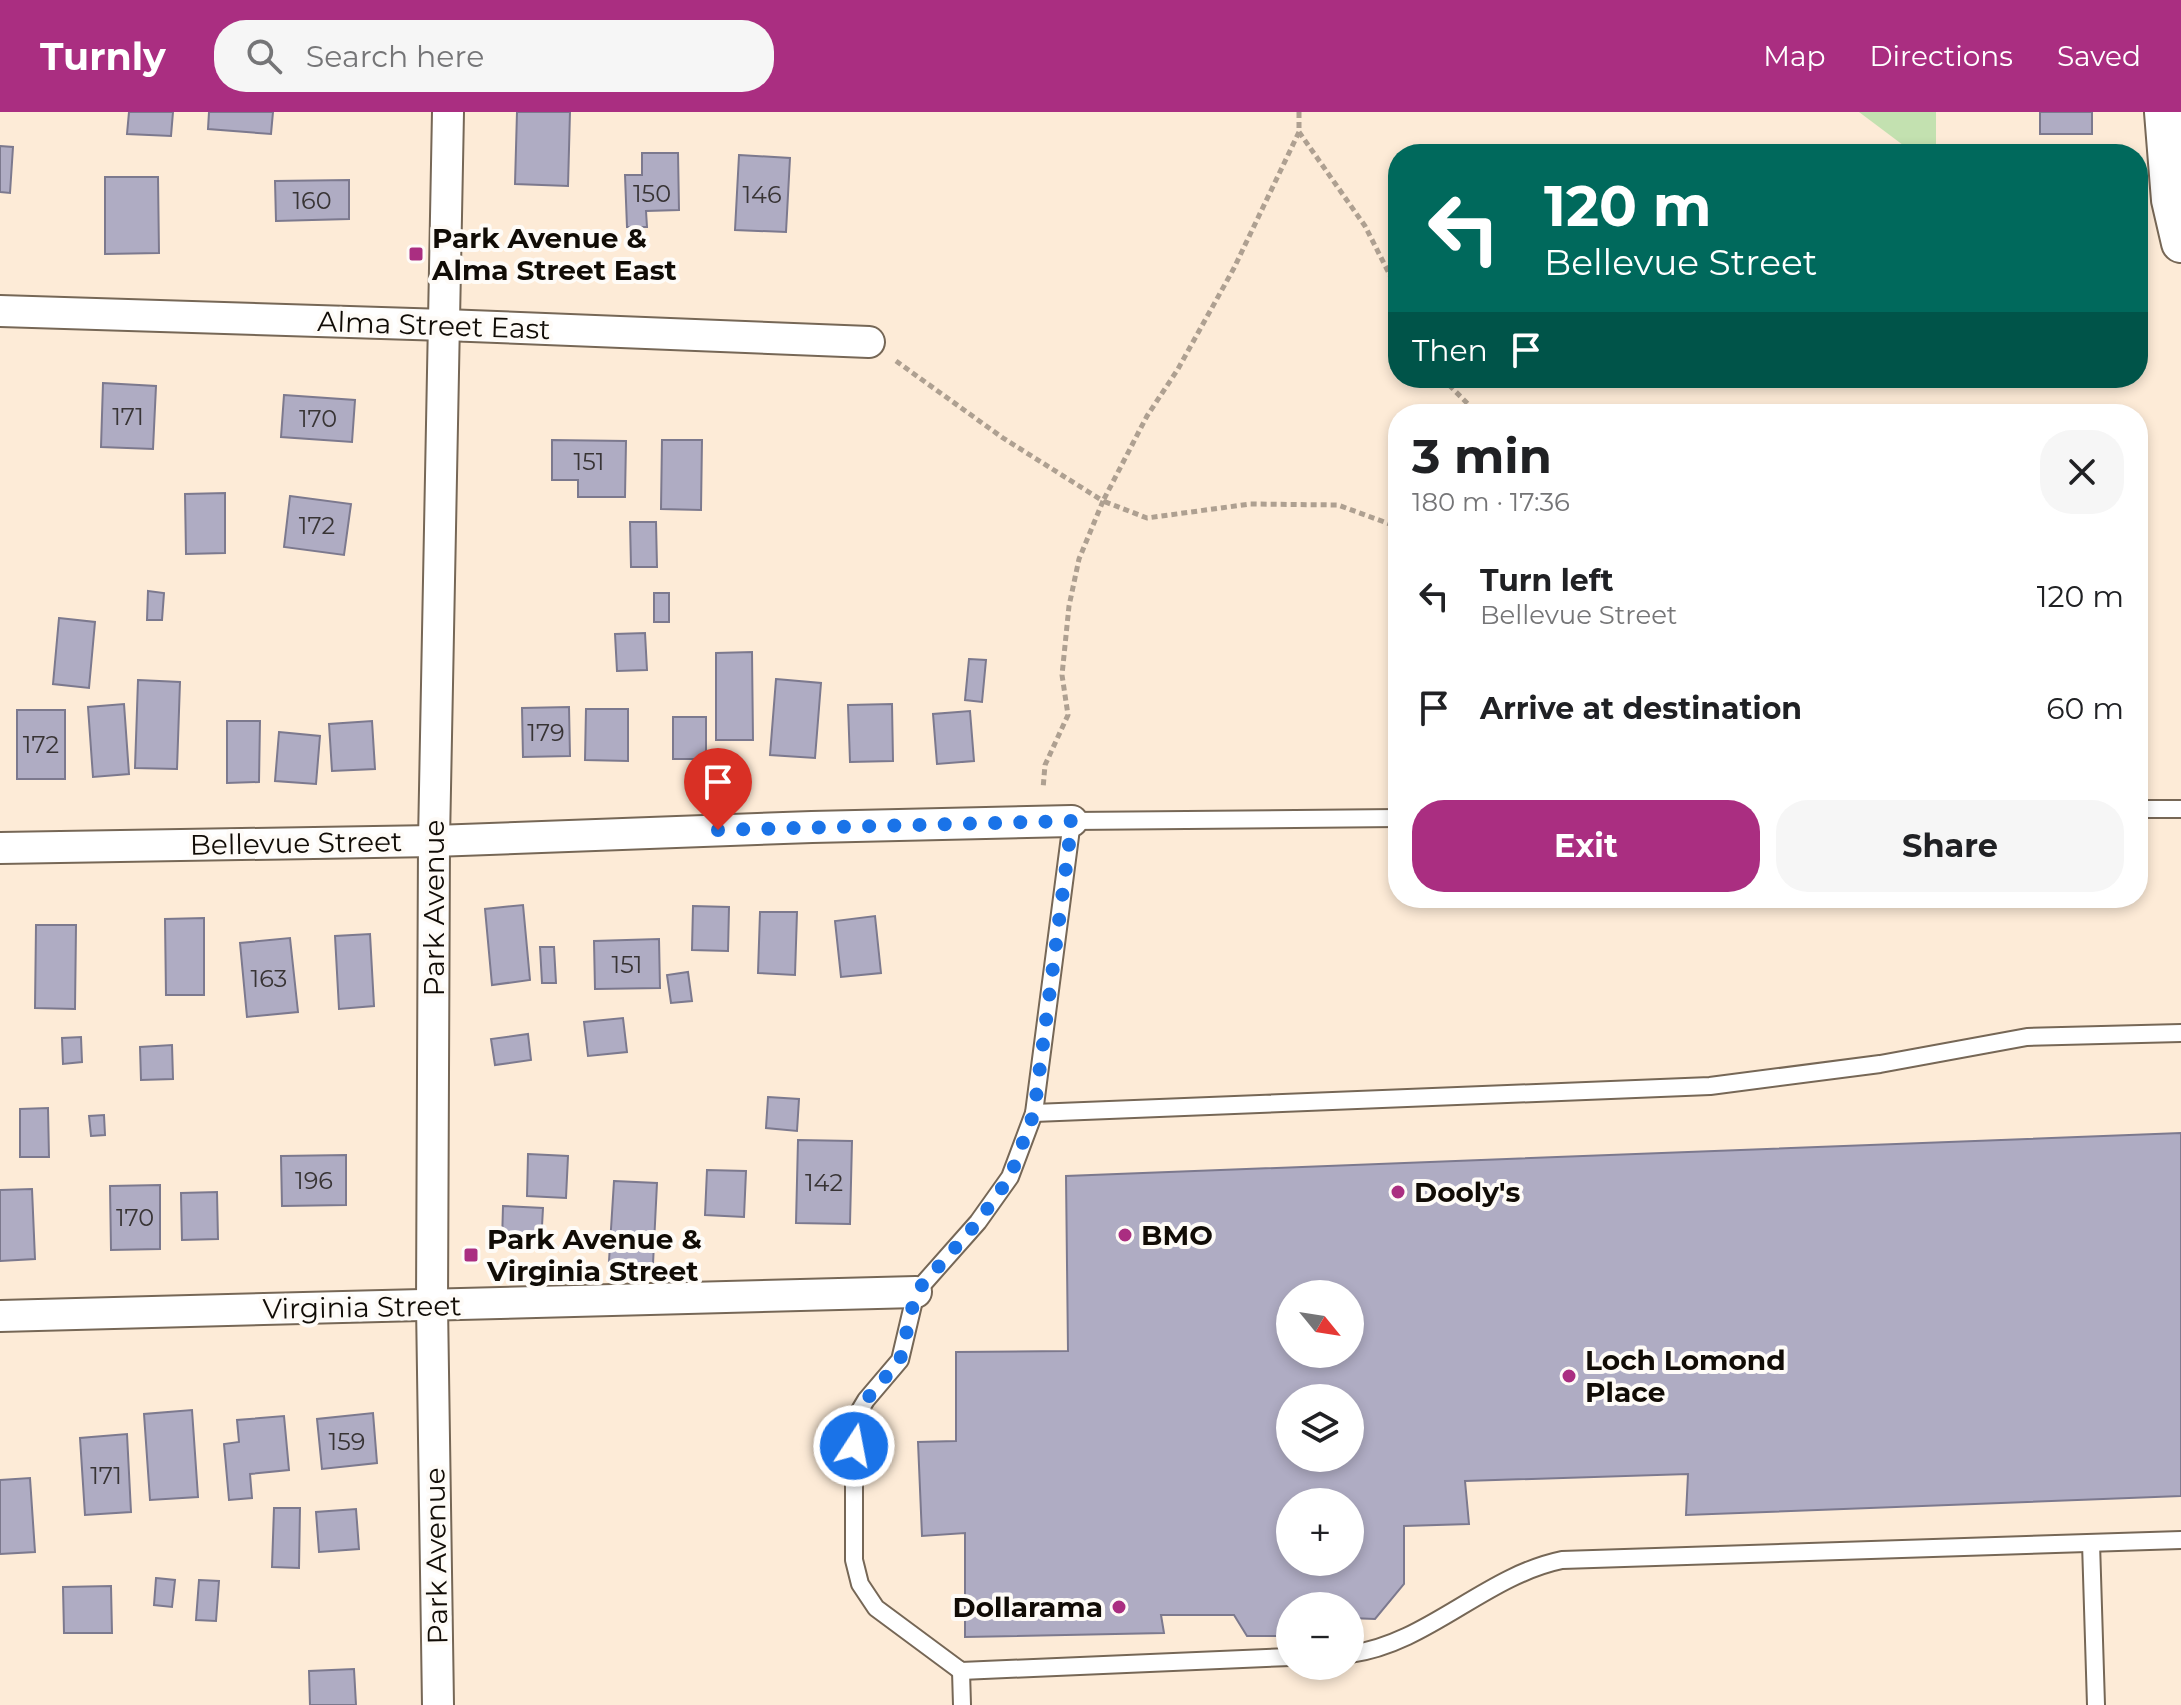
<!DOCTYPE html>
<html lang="en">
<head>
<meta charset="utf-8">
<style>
	:root { --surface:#fff; --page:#f6f6f6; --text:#202124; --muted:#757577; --accent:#aa2e81 }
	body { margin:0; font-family:Montserrat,sans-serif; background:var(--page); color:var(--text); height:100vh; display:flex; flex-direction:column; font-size:30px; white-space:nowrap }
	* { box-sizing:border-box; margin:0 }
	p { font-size:26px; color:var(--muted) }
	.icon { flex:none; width:44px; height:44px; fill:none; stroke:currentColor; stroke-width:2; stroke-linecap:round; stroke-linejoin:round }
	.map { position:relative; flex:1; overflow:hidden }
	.drawer { position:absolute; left:1388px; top:292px; width:760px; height:504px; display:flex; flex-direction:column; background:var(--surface); border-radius:32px; box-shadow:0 4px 12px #0003 }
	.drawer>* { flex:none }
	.banner { position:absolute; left:1388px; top:32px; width:760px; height:244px; border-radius:32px; box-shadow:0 4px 12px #0003; background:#00695c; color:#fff; overflow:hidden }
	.needle { width:52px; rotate:120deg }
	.tools { position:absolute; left:1276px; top:1168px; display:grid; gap:16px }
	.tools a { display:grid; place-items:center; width:88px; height:88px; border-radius:50%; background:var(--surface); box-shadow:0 4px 12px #0003; font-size:40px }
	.pin { position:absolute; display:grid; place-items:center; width:68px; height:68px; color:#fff; margin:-82px -34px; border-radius:50% 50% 50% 0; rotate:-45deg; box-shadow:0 0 8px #0007 }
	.pin .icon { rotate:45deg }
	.me { position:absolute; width:88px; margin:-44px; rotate:11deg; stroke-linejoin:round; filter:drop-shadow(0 0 6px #0008) }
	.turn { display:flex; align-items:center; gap:28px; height:168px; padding:0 24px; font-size:36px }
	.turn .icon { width:104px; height:104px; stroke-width:2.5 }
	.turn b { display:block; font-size:56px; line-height:68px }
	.then { display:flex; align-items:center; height:76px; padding:0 24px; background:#0003; gap:16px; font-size:30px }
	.round { display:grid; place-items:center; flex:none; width:84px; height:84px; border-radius:32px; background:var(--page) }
	.head { display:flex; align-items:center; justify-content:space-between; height:136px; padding:0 24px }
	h1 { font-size:48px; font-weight:700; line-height:60px }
	.button { display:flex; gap:16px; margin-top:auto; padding:16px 24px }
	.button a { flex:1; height:92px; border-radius:32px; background:var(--accent); color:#fff; font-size:32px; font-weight:700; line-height:92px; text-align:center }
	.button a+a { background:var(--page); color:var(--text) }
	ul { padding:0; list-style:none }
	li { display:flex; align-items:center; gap:24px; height:112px; padding:0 24px }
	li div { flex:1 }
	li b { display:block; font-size:30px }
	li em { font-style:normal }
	header { display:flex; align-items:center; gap:48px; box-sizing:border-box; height:112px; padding:0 40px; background:var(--accent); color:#fff }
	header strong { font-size:38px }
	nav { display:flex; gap:44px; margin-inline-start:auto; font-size:28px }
	.search { width:560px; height:72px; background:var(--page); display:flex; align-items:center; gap:20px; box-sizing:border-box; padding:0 28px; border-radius:32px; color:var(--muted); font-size:30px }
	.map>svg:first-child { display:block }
	.green { fill:#c3e1b0 }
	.building { fill:#afacc3; stroke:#7c798e; stroke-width:2; fill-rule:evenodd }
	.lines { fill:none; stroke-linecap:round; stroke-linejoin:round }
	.service-casing { stroke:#766756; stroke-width:20 }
	.minor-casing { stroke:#766756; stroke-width:34 }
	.tertiary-casing { stroke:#766756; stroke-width:42 }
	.path { stroke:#aea091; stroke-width:5; stroke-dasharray:6 4; stroke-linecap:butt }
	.service { stroke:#fff; stroke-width:16 }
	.minor { stroke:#fff; stroke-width:30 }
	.tertiary { stroke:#fff; stroke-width:38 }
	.route { stroke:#1a73e8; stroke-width:14; stroke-dasharray:0 25.2 }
	.poi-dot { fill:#aa2e81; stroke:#fefbf7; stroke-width:3 }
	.labels { text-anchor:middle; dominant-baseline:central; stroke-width:8; stroke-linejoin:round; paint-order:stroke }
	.number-label { font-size:24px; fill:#383435 }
	.poi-label { font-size:28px; font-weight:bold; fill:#110c06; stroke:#fefbf7; text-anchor:start }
	.street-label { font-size:28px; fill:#110c06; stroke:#fefbf7 }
</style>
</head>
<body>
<header>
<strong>Turnly</strong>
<div class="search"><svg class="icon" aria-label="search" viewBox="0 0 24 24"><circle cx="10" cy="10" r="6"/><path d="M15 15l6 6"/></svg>Search here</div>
<nav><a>Map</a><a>Directions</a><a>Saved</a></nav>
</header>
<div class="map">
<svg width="2181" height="1593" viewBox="0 0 2181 1593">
	<rect width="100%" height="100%" fill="#fdebd7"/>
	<polygon class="green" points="1859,0 1936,0 1936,42 1915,42"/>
	<g class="building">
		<polygon points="129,0 173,0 171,24 127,22"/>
		<polygon points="209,0 273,0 271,22 208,17"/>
		<polygon points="517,0 570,0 568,74 515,72"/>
		<rect x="2040" y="0" width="52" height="22"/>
		<polygon points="0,34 13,35 10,81 0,80"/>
		<polygon points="642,41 678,41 679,98 646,99 647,115 627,115 625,63 642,63"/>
		<polygon points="739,43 790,46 786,120 735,118"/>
		<polygon points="105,65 158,65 159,141 105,142"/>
		<polygon points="349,68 349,107 276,109 275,69"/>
		<polygon points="103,271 156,274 153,337 101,335"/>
		<polygon points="284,283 355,288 352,330 281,325"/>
		<polygon points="552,328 626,329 625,385 578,385 578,368 552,368"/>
		<polygon points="662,328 702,328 701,398 661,397"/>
		<polygon points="225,381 225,441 186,442 185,382"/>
		<polygon points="290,384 351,392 344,443 284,435"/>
		<polygon points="630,410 656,410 657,455 631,455"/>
		<polygon points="148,479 164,481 162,508 147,508"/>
		<rect x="654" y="481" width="15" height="29"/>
		<polygon points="59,506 95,510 89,576 53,572"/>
		<polygon points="645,521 647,558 617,559 615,522"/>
		<polygon points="752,540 753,628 716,628 716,541"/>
		<polygon points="969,547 986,548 982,590 965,588"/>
		<polygon points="776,567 821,571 815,646 770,643"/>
		<polygon points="138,568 180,570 177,657 135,656"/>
		<polygon points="124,592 129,662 93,665 88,595"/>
		<polygon points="892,592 893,649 850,650 848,593"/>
		<polygon points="569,595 570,644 523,645 522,596"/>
		<polygon points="586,597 628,597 628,649 585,648"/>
		<rect x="17" y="598" width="48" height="69"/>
		<polygon points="970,599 974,649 937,652 933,602"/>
		<rect x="673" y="605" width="33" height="42"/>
		<polygon points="227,609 260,609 259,670 227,671"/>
		<polygon points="372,609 375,657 332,659 329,612"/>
		<polygon points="279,620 320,624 316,672 275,669"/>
		<polygon points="523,793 530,868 492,873 485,797"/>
		<polygon points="693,794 729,795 728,839 692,838"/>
		<polygon points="760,800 797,800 795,863 758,861"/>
		<polygon points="875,804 881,861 841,865 835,809"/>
		<polygon points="204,806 204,883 166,883 165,807"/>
		<polygon points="36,813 76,813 75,897 35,896"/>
		<polygon points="370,822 374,894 339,897 335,824"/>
		<polygon points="290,826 298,900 247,905 240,831"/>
		<polygon points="659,827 660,876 595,877 594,829"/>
		<polygon points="540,835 554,835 556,871 542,871"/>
		<polygon points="688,860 692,889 671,891 667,863"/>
		<polygon points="623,906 627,940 588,944 584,910"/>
		<polygon points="528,922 531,948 495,953 491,927"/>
		<polygon points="81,925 82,950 63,952 62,926"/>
		<polygon points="172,933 173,967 141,968 140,935"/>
		<polygon points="768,985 799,987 797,1019 766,1016"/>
		<polygon points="48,996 49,1045 20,1045 20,997"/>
		<polygon points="104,1003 105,1023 91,1024 89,1004"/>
		<path d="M2181,1021V1384L1686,1403L1688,1362L1465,1369L1469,1412L1404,1414V1472L1375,1507L1350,1506V1494H1290V1524H1247L1234,1503H1161L1164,1521L965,1525V1421L922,1424L918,1330L956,1329V1240L1068,1239L1066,1064ZM1290,1182H1350V1242H1290ZM1290,1286H1350V1346H1290ZM1290,1390H1350V1450H1290Z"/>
		<polygon points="798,1028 852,1029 850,1112 796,1111"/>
		<polygon points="528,1042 568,1044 566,1086 527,1084"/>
		<polygon points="346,1043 346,1093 282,1094 281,1044"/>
		<polygon points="707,1058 746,1059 744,1105 705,1103"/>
		<polygon points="614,1069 657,1071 653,1152 609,1149"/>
		<polygon points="160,1073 160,1137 111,1138 110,1074"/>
		<polygon points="32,1077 35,1147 0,1149 0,1078"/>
		<polygon points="217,1080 218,1127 182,1128 181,1081"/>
		<polygon points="503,1094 543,1096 541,1132 502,1131"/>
		<polygon points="192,1298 198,1385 150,1388 144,1302"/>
		<polygon points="373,1301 377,1351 322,1357 317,1307"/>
		<polygon points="284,1304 289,1358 250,1362 252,1386 229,1388 224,1332 239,1330 237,1308"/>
		<polygon points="127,1322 131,1400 85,1403 80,1326"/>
		<polygon points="30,1366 35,1440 0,1442 0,1368"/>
		<polygon points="274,1396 300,1396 299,1456 272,1455"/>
		<polygon points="356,1397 359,1437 319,1440 316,1400"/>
		<polygon points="156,1466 175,1468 172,1495 154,1493"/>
		<polygon points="199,1468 219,1469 216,1509 196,1508"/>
		<polygon points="111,1474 112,1521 64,1521 63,1475"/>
		<polygon points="354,1557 356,1593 310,1593 309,1559"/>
	</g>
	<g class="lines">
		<defs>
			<g id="service">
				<polyline points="2138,697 2181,697"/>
				<polyline points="1034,1001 1710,974 1880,952 2027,925 2181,921"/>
				<polyline points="2091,1431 2096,1593"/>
				<path d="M1350,1542C1427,1532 1485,1464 1562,1448L2181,1428"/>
				<polyline points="1290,1545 961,1559 876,1496 860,1472 854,1448 854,1308 866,1288 900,1248 916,1180 978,1110 1010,1065 1034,1001 1072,709 1398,706"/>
				<polyline points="961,1559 962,1593"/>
			</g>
			<g id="minor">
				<polyline points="0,199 445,213 869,230"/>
				<polyline points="0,736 434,729 812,715 1072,709"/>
				<polyline points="0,1204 916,1180"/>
				<polyline points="438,1593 432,1193 434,729 448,0"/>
			</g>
			<polyline id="tertiary" points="2164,0 2171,88 2181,131"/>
		</defs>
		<use href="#service" class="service-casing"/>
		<use href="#minor" class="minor-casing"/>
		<use href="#tertiary" class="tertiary-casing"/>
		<g class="path">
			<polyline points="1299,0 1299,20 1234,156 1178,257 1147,304 1103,389 1147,406 1250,392 1338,393 1398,415"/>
			<polyline points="1299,20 1365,114 1398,179"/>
			<polyline points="896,249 1003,326 1103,389 1079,447 1069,494 1062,563 1068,603 1045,653 1043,677"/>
			<polyline points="1442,266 1478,302"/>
		</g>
		<use href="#service" class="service"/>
		<use href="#minor" class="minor"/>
		<use href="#tertiary" class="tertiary"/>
	</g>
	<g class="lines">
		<polyline class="route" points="718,718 1072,709 1034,1001 1010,1065 978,1110 916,1180 900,1248 866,1288 854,1308 854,1334"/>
	</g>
	<g class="poi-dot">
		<rect x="408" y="134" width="16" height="16" rx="4"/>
		<circle cx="1398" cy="1080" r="8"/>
		<circle cx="1125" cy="1123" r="8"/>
		<rect x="463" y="1135" width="16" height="16" rx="4"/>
		<circle cx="1569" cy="1264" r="8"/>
		<circle cx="1119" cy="1495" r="8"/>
	</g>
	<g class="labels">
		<g class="number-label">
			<text x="652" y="81">150</text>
			<text x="762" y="82">146</text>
			<text x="312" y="88">160</text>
			<text x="128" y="304">171</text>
			<text x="318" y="306">170</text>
			<text x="589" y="349">151</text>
			<text x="317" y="413">172</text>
			<text x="546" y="620">179</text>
			<text x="41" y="632">172</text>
			<text x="627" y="852">151</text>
			<text x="269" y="866">163</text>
			<text x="314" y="1068">196</text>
			<text x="824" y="1070">142</text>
			<text x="135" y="1105">170</text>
			<text x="347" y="1329">159</text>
			<text x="106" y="1363">171</text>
		</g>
		<g class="poi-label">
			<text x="432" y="126">Park Avenue &amp;<tspan x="432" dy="32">Alma Street East</tspan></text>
			<text x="1414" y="1080">Dooly's</text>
			<text x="1141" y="1123">BMO</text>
			<text x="487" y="1127">Park Avenue &amp;<tspan x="487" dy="32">Virginia Street</tspan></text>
			<text x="1585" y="1248">Loch Lomond<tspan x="1585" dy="32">Place</tspan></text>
			<text x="1103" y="1495" text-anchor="end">Dollarama</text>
		</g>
		<g class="street-label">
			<text transform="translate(434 213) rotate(2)">Alma Street East</text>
			<text transform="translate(296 731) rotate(-1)">Bellevue Street</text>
			<text transform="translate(434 796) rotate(-90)">Park Avenue</text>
			<text transform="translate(362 1195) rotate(-1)">Virginia Street</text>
			<text transform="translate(436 1444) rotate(-91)">Park Avenue</text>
		</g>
	</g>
</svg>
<div class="tools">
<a><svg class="needle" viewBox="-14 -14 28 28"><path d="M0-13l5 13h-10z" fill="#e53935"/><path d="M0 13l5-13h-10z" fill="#757577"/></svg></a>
<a><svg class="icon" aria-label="layers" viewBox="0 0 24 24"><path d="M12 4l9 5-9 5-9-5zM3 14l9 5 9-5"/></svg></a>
<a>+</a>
<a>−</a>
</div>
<div class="pin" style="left:718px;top:718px;background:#d93025"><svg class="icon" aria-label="arrive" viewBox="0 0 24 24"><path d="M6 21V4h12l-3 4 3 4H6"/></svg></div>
<svg class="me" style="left:854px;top:1334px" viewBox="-20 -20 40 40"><circle r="17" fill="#1a73e8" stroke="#fff" stroke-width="3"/><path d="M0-11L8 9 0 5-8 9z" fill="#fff"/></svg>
<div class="banner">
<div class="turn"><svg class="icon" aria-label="left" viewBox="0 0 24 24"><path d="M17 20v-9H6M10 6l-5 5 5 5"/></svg><div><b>120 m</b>Bellevue Street</div></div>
<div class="then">Then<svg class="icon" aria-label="arrive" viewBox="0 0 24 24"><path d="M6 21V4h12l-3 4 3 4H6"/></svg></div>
</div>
<section class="drawer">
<div class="head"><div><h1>3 min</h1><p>180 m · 17:36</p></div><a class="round"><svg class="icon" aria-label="close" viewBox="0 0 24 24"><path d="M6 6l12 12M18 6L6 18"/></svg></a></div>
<ul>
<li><svg class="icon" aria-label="left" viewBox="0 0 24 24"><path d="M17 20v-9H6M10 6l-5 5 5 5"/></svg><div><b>Turn left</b><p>Bellevue Street</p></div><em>120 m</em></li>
<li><svg class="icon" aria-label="arrive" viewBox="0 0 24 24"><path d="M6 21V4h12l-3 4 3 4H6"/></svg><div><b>Arrive at destination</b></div><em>60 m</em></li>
</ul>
<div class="button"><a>Exit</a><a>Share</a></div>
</section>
</div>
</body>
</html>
